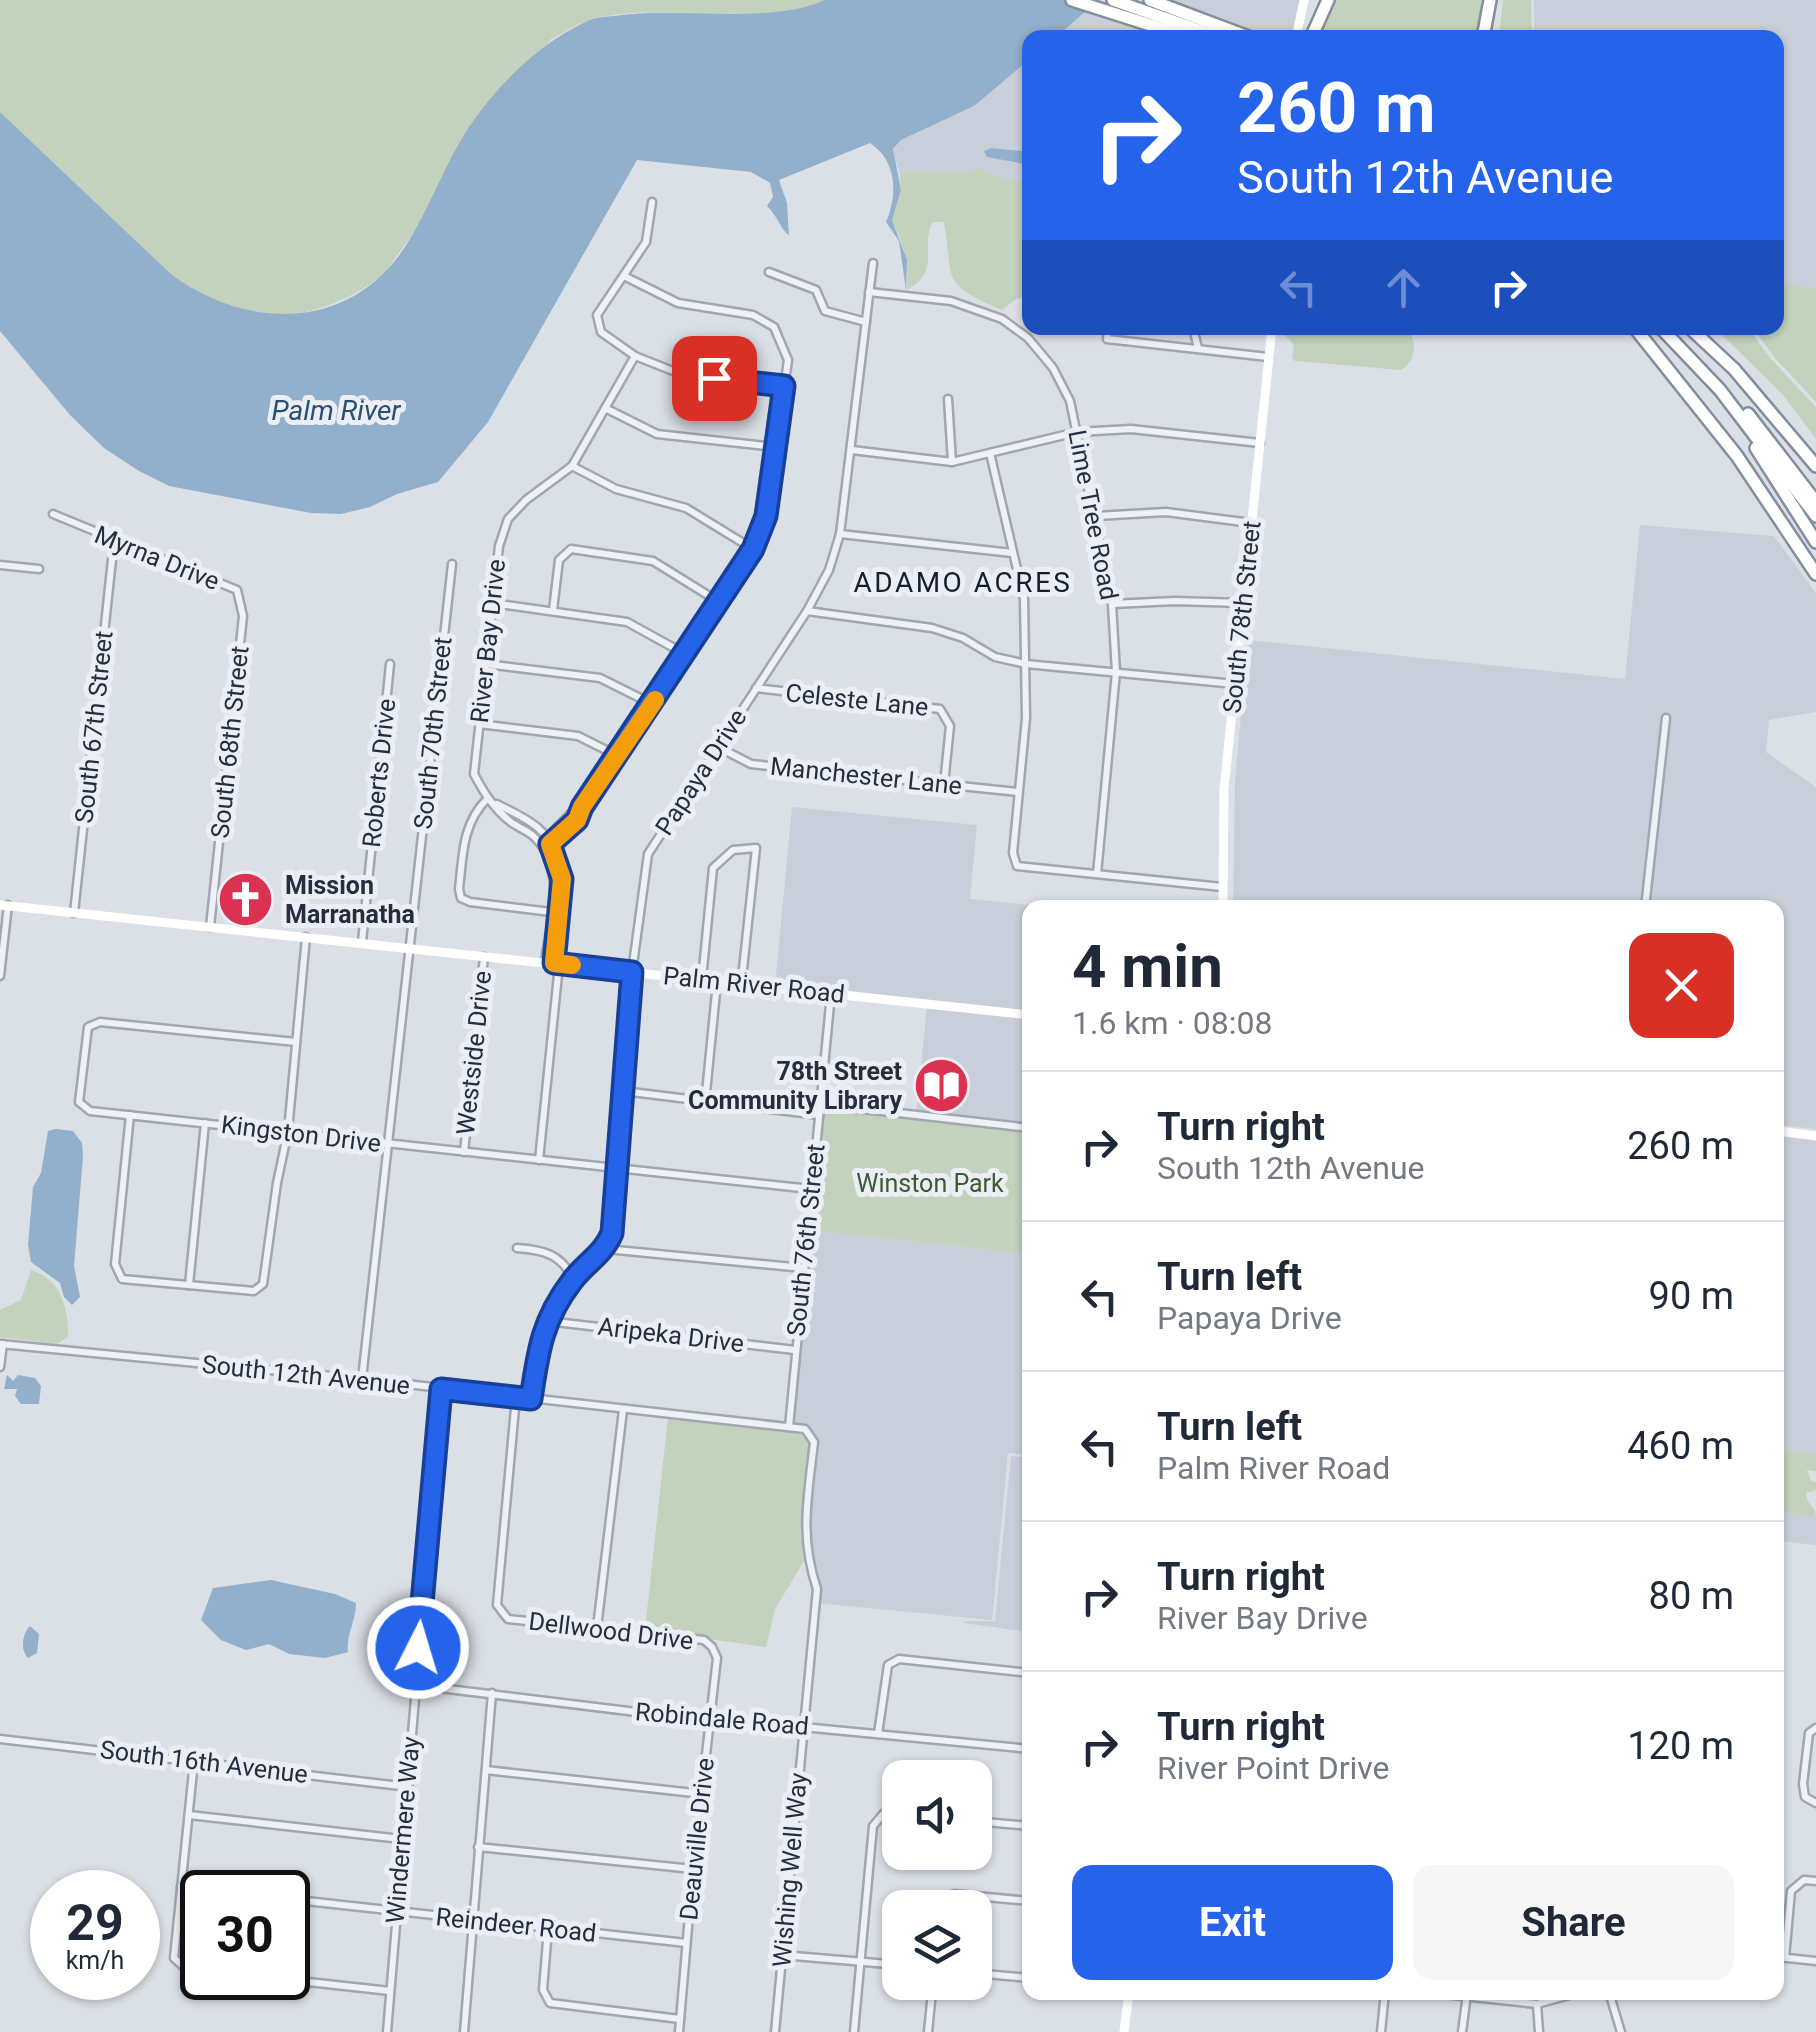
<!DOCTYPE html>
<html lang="en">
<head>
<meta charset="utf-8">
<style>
	:root { --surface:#fff; --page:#f6f6f7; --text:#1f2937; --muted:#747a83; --line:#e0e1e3; --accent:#2563eb }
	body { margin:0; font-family:Roboto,sans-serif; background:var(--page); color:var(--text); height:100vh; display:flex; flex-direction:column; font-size:38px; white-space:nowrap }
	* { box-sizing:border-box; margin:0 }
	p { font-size:32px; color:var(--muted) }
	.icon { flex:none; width:55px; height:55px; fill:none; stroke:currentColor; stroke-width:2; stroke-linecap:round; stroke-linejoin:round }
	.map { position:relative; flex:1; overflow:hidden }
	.panel { position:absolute; left:1022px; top:900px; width:762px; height:1100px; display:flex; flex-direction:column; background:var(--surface); border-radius:20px; box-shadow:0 2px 8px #0004 }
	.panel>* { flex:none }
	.hud { position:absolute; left:1022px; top:30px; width:762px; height:305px; border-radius:20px; box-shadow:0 2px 8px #0004; background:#2563eb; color:#fff; overflow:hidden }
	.controls { position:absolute; left:882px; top:1760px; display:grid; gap:20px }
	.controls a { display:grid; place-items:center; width:110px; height:110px; border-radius:20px; background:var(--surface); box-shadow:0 2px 8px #0004; font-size:50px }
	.speed { position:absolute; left:30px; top:1870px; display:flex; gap:20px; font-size:50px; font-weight:700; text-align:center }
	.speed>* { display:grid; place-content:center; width:130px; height:130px; border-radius:50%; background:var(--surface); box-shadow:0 2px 8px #0004; line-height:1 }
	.speed small { font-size:25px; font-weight:400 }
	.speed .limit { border:5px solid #111; border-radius:15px; background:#fff; color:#111 }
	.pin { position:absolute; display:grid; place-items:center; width:85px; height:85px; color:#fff; margin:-42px; border-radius:20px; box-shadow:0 5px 15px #0006 }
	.me { position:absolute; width:110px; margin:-55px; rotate:5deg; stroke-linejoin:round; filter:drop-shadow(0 0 8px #0008) }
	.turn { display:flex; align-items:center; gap:35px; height:210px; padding:0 50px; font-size:45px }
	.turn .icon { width:130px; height:130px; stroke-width:2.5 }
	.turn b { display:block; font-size:70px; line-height:85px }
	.lanes { display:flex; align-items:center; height:95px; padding:0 50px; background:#0003; justify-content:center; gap:50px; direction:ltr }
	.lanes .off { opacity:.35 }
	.round { display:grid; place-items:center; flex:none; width:105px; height:105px; border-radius:20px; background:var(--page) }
	.head { display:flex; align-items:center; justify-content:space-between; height:170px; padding:0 50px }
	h1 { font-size:60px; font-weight:700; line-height:75px }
	.cta { display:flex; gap:20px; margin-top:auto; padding:20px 50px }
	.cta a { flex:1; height:115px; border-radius:20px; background:var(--accent); color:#fff; font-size:40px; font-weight:700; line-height:115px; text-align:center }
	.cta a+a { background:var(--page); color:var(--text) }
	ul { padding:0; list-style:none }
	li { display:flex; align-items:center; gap:30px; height:150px; padding:0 50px; border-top:2px solid var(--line) }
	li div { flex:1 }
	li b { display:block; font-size:38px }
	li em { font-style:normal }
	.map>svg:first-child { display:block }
	.built { fill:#c9cfda }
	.green { fill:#c2d2bc }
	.water { fill:#92afcb }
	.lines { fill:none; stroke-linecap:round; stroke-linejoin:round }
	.street-casing { stroke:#a0a7b1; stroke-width:11 }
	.highway-casing { stroke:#818e9f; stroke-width:16 }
	.street { stroke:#eef1f5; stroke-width:6 }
	.secondary { stroke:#fff; stroke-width:9 }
	.highway { stroke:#fff; stroke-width:11 }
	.route-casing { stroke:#184099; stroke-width:25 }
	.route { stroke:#2563eb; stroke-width:18 }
	.slow { stroke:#f59e0b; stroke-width:18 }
	.labels { text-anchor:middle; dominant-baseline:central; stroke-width:10; stroke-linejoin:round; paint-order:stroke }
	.street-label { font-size:25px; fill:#242e3f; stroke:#ebeff5 }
	.poi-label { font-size:25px; font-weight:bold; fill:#242e3f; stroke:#ebeff5; text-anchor:start }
	.park-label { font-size:25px; fill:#395c30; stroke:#ebeff5 }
	.water-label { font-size:28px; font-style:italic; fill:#2b4e76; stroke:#ebeff5 }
	.neighbourhood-label { font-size:28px; letter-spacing:2.5px; fill:#171f2f; stroke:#ebeff5 }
</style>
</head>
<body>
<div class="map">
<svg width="1816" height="2032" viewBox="0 0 1816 2032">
	<rect width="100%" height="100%" fill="#dbe0e7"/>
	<g class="built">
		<polygon points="1155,0 1306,0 1302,37 1266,37"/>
		<polygon points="1534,0 1816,0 1816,288 1778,283 1778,38 1534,37"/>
		<polygon points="1089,8 1184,38 1057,38"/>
		<polygon points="1030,59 1030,196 900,175 893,150 901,140 974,106"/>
		<polygon points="1640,525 1774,536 1816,593 1816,712 1769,720 1766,752 1816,787 1816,1129 1778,1125 1778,908 1233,908 1235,781 1248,640 1625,679"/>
		<polygon points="792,807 977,825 970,899 1052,907 1030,908 1030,1013 775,986"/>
		<polygon points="927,1006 1030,1016 1030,1126 916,1113"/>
		<polygon points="1778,1135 1816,1139 1816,1454 1778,1449"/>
		<polygon points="807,1230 1030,1254 1030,1455 1008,1453 992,1620 816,1603 817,1589 804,1534 814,1442 805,1429 789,1427"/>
		<polygon points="1011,1456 1030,1458 1030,1632 963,1623 964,1621 995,1621"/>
		<polygon points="1778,1511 1816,1517 1816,1545 1778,1541"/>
	</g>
	<g class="green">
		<path d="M0,0H825C757,30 665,0 593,19C579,22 564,33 551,39L384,274C313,328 244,328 172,275L0,112Z"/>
		<polygon points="1330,0 1481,0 1482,15 1476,37 1316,38"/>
		<polygon points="1503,0 1531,0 1532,37 1499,37"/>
		<path d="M979,168L998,177L1030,184V296L1016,299L1002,310C940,283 954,283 944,222H933C919,244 943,272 906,290C910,264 903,243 892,220L901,190L900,175L908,171L963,173Z"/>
		<polygon points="1778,283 1816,288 1816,402 1774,357 1753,328 1778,328"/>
		<path d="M1285,328H1406C1418,341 1417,360 1401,370L1295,361L1292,358L1294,345L1285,335Z"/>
		<polygon points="1715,328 1748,328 1771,359 1816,407 1816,439 1783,395"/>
		<polygon points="820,1108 1030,1132 1030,1254 806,1230"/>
		<path d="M31,1270C61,1279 69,1309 68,1337L57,1344L0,1337V1310L21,1300Z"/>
		<polygon points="668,1418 803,1432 810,1443 801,1534 804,1561 775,1609 766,1647 645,1630"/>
		<path d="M1778,1449L1816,1454V1471L1807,1470L1811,1481L1816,1482V1490L1806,1493C1806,1504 1816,1507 1816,1517L1778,1511Z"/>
	</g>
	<g class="water">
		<path d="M825,0H1098L1057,37L1030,38V59L974,106L901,140L893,149L901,190L892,220L907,260L906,290L899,241L886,222C898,194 897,161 870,143L779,180L787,203L789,235C781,230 777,215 767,206L773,197L770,183L751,172L637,160L488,422L438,482L397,494L370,507L341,514L311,513L169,486L139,471L104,448L70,415L0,331V112L172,275C247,330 349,332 405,247C429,210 444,165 469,127C499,83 538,45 585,22C597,16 610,17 622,15C684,7 768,25 825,0Z"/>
		<polygon points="991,148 1030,152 1030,165 987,157 984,151"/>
		<polygon points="56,1129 73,1131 82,1143 83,1156 74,1266 80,1297 72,1305 64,1297 60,1283 31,1262 28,1245 33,1187 41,1173 48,1131"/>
		<polygon points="7,1375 13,1381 18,1375 35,1378 41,1386 39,1404 21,1404 15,1396 17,1389 4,1389"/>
		<path d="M271,1580L335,1594L356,1603C356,1621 346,1634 348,1652L325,1658L289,1654L269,1644L246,1650L221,1640L201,1620L213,1588Z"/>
		<path d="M30,1626L39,1634L37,1653L28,1658C20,1650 22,1634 30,1626Z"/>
	</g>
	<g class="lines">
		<defs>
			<g id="street">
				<polyline points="652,202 646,242 597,315 601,332 635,356 678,373 784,386"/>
				<polyline points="769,272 816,290 825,311 866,322"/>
				<polyline points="869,292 951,301 1002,319 1028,338 1053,368 1070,401 1112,604 1116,672 1097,874"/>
				<polyline points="1108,328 1107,339 1268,357"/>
				<polyline points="1193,328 1198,348"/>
				<polyline points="948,399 952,462"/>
				<polyline points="605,408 657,434 775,447"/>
				<polyline points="852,450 952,462 1077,432 1131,429 1260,443"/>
				<polyline points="990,453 1024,599 1026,718 1013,853 1017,866 1222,887"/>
				<polyline points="572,466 616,489 686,508 753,549"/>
				<polyline points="53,514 237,590 243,616 210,927"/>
				<polyline points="1096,516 1166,512 1251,523"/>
				<polyline points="840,534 1012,553"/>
				<polyline points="0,565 39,569"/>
				<polyline points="492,603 627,622 685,654"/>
				<polyline points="1112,604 1175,601 1243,603"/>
				<polyline points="553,610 559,560 571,549 653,561 719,602"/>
				<polyline points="807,611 932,628 963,638 995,657 1026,664 1235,684"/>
				<polyline points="486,664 600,678 652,704"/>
				<polyline points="756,688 940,709 950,726 944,784"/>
				<polyline points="479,724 578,736 618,756"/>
				<polyline points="718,747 751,764 1018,792"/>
				<path d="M487,799C462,824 463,855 459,889L461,898L470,902L559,913"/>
				<path d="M497,804C510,811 527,818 538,828C576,861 558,920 553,963"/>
				<polyline points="546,839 574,810 580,808"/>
				<polyline points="544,849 577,820 582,807 753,549 766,516 788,360 774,327 753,315 678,303 626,277"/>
				<polyline points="1645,908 1666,718"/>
				<polyline points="74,913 114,541"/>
				<polyline points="362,942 390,664"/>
				<path d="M545,962C550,923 568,865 532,835C526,830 518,827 512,823C494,809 484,793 474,774L499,546L508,519L526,500L572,466L635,356"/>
				<polyline points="0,976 8,905"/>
				<polyline points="702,979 713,868 733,850 756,848 743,969"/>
				<polyline points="296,1042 100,1022 88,1027 79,1102 90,1111 811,1189"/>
				<polyline points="623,1091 819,1115"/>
				<polyline points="705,1103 717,982"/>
				<polyline points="820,1104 1030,1128"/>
				<polyline points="130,1115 115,1264 122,1279 254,1291 263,1284 277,1183 288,1131 306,937"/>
				<polyline points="464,1152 484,957"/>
				<polyline points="539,1160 559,965"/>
				<path d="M517,1248C544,1250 560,1254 573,1278"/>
				<polyline points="606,1249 803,1268"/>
				<polyline points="189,1285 205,1123"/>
				<polyline points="547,1321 795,1350"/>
				<path d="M0,1344L362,1379L805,1429L814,1442C808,1497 799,1535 817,1589L775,2032"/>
				<polyline points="0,1367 3,1344"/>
				<polyline points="362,1379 452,564"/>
				<polyline points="516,1397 497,1605 508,1619 704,1640 712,1647 717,1658 693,1869 679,2032"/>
				<path d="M531,1399C538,1354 544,1318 572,1281C585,1263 603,1255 612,1233L632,972L648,854L807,611L829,570L840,534L873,263"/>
				<polyline points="789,1427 831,994"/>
				<polyline points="597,1628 623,1410"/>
				<polyline points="415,1685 710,1721 803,1727 1030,1749"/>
				<polyline points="1816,1728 1809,1733 1803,1784 1805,1797 1816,1803"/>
				<polyline points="878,1734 888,1665 899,1659 1030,1673"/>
				<polyline points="0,1739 409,1787"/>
				<polyline points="194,1761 174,1958 185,1968 202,1970"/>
				<polyline points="486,1770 703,1794"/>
				<polyline points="189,1815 401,1839"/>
				<polyline points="975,1821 1030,1826"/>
				<polyline points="478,1847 693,1869"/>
				<polyline points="181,1887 227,1892"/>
				<polyline points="288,1899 686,1943"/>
				<polyline points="939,1908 940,1900 954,1894 1030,1901"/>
				<polyline points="548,1929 543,1990 550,2003 680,2019"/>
				<polyline points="782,1955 900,1965"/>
				<polyline points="1778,1957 1816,1961"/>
				<polyline points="1785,1958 1791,1891 1804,1880 1816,1881"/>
				<polyline points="975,1973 1030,1978"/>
				<polyline points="272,1978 390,1991"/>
				<polyline points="1425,1992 1537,2004 1580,1992"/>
				<polyline points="1609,1992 1621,2032"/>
				<polyline points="1537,2004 1539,2032"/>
				<polyline points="387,2032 441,1389"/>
				<polyline points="464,2032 492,1693"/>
				<polyline points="854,2032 873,1826 884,1813 900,1814"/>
				<polyline points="928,2032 933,1982"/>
				<polyline points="1381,2032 1385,1992"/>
				<polyline points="1462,2032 1467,1994"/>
			</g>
			<g id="highway">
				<polyline points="1072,0 1191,38"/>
				<polyline points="1113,0 1221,38"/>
				<polyline points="1150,0 1251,38"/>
				<polyline points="1311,38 1328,0"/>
				<polyline points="1483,38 1490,0"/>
				<polyline points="1635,328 1737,456 1816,574"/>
				<polyline points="1661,328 1720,390 1816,516"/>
				<polyline points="1690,328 1734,369 1816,466"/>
				<polyline points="1748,414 1816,502"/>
				<polyline points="1756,448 1816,542"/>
			</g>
		</defs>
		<use href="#street" class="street-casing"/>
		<use href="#highway" class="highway-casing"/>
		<use href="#street" class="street"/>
		<g class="secondary">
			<polyline points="1296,38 1304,0"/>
			<polyline points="0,905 1030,1015"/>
			<polyline points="1223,908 1224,789 1272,328"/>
			<polyline points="1778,1131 1816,1136"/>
			<polyline points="1124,2032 1129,1992"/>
		</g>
		<use href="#highway" class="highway"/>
	</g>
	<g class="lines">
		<defs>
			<path id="route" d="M418,1648L441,1389L531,1399C538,1352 542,1320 572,1281C585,1263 603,1255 612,1233L632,972L554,963L562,879L550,844L577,820L582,807L753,549L766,516L784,386L714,378"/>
		</defs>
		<use href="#route" class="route-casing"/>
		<use href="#route" class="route"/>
		<polyline class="slow" points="572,965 554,963 562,879 550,844 577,820 582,807 655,700"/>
	</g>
	<defs>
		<symbol id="church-disc" viewBox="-11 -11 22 22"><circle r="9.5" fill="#da3250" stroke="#ebeff5"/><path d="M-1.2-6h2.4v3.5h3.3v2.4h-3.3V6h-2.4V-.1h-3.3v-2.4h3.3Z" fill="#fff"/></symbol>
		<symbol id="library-disc" viewBox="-11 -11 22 22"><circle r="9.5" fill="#da3250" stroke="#ebeff5"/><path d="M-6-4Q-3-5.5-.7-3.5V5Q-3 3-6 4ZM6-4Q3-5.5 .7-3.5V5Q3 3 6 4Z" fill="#fff"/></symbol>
	</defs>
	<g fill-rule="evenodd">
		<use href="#church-disc" x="214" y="868" width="63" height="63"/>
		<use href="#library-disc" x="910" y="1054" width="63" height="63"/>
	</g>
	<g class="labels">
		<g class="street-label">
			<text transform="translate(1093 515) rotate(79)">Lime Tree Road</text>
			<text transform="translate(157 558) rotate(22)">Myrna Drive</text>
			<text transform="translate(1242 617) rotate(-84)">South 78th Street</text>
			<text transform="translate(488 641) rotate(-84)">River Bay Drive</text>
			<text transform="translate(857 700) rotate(6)">Celeste Lane</text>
			<text transform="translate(94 727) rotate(-84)">South 67th Street</text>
			<text transform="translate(433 733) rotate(-84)">South 70th Street</text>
			<text transform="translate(230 742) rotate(-84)">South 68th Street</text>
			<text transform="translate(701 772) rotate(-57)">Papaya Drive</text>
			<text transform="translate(379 773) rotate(-84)">Roberts Drive</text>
			<text transform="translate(866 776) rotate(6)">Manchester Lane</text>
			<text transform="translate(754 985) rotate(6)">Palm River Road</text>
			<text transform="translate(474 1053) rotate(-84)">Westside Drive</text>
			<text transform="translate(301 1134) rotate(7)">Kingston Drive</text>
			<text transform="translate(806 1240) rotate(-84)">South 76th Street</text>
			<text transform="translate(671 1335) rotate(7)">Aripeka Drive</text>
			<text transform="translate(306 1375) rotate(6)">South 12th Avenue</text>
			<text transform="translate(611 1631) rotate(7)">Dellwood Drive</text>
			<text transform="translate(722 1719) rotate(5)">Robindale Road</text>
			<text transform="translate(204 1762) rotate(7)">South 16th Avenue</text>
			<text transform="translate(403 1830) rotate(-85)">Windermere Way</text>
			<text transform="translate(697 1839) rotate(-84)">Deauville Drive</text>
			<text transform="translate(790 1870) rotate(-85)">Wishing Well Way</text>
			<text transform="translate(516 1925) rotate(6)">Reindeer Road</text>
		</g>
		<g class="poi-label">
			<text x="285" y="885">Mission<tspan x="285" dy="29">Marranatha</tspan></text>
			<text x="902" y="1071" text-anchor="end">78th Street<tspan x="902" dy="29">Community Library</tspan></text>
		</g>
		<g class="park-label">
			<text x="930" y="1183">Winston Park</text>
		</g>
		<g class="water-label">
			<text x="336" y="410">Palm River</text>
		</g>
		<g class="neighbourhood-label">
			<text x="963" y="582">ADAMO ACRES</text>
		</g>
	</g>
</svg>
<div class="controls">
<a><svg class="icon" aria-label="sound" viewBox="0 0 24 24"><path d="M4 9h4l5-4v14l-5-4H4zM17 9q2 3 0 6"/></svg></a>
<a><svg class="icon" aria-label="layers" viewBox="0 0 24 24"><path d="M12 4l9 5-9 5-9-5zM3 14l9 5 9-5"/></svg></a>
</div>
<div class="speed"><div>29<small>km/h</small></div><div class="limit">30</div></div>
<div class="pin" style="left:714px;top:378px;background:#d93025"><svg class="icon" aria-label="arrive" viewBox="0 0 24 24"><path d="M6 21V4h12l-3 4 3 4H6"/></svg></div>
<svg class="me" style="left:418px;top:1648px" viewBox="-20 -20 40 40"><circle r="17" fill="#2563eb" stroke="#fff" stroke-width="3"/><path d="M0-11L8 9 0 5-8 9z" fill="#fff"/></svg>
<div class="hud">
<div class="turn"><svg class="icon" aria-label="right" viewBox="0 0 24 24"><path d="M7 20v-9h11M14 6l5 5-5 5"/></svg><div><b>260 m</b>South 12th Avenue</div></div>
<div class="lanes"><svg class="icon off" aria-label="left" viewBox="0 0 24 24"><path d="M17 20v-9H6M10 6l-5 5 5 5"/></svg><svg class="icon off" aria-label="ahead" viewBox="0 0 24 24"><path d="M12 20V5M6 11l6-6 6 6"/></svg><svg class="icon" aria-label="right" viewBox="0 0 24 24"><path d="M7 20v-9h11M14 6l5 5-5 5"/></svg></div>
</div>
<section class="panel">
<div class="head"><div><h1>4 min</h1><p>1.6 km · 08:08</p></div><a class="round" style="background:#d93025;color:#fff"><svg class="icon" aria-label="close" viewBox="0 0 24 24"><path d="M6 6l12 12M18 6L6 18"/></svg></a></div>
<ul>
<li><svg class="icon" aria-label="right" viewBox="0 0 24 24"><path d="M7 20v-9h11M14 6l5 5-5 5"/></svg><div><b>Turn right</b><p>South 12th Avenue</p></div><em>260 m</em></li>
<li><svg class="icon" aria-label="left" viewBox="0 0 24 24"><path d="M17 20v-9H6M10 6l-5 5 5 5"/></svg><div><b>Turn left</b><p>Papaya Drive</p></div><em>90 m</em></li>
<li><svg class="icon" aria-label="left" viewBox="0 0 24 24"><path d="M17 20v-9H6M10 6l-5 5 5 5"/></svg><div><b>Turn left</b><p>Palm River Road</p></div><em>460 m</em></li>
<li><svg class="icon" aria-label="right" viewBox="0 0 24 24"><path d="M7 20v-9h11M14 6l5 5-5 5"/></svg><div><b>Turn right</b><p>River Bay Drive</p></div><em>80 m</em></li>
<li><svg class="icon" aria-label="right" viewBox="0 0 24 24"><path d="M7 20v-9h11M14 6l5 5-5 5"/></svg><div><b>Turn right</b><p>River Point Drive</p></div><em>120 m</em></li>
</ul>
<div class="cta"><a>Exit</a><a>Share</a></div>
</section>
</div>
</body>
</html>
